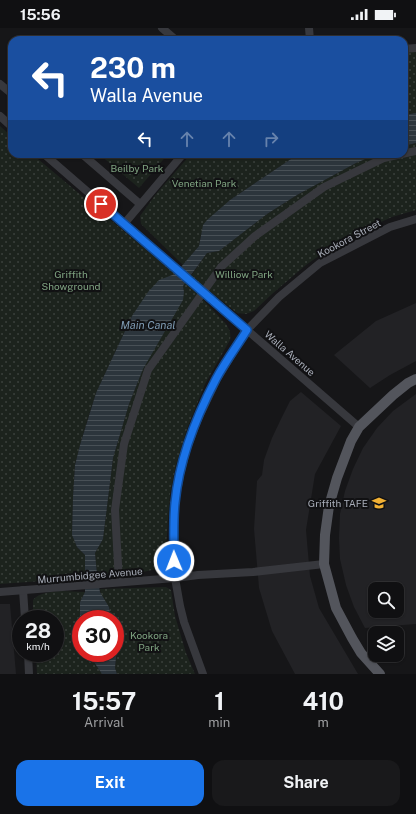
<!DOCTYPE html>
<html lang="en">
<head>
<meta charset="utf-8">
<style>
	:root { --surface:#101012; --page:#19191b; --text:#f1f3f6; --muted:#9c9d9f; --line:#303032; --accent:#1a73e8 }
	body { margin:0; font-family:"Public Sans",sans-serif; background:var(--page); color:var(--text); height:100vh; display:flex; flex-direction:column; font-size:15px; white-space:nowrap }
	* { box-sizing:border-box; margin:0 }
	p { font-size:13px; color:var(--muted) }
	.icon { flex:none; width:22px; height:22px; fill:none; stroke:currentColor; stroke-width:2; stroke-linecap:round; stroke-linejoin:round }
	.map { position:relative; height:646px; overflow:hidden }
	.side { display:flex; flex-direction:column; background:var(--surface); flex:1 }
	.side>* { flex:none }
	.top-card { position:absolute; left:8px; top:8px; width:400px; height:122px; border-radius:12px; box-shadow:0 1px 3px #0004,0 0 0 1px var(--line); background:#1a4fa0; color:#fff; overflow:hidden }
	.buttons { position:absolute; left:368px; top:554px; display:grid; gap:8px }
	.buttons a { display:grid; place-items:center; width:36px; height:36px; border-radius:8px; background:var(--surface); box-shadow:0 1px 3px #0004,0 0 0 1px var(--line); font-size:20px }
	.speed { position:absolute; left:12px; top:582px; display:flex; gap:8px; font-size:20px; font-weight:700; text-align:center }
	.speed>* { display:grid; place-content:center; width:52px; height:52px; border-radius:50%; background:var(--surface); box-shadow:0 1px 3px #0004,0 0 0 1px var(--line); line-height:1 }
	.speed small { font-size:10px; font-weight:400 }
	.speed .limit { border:6px solid #d22; background:#fff; color:#111 }
	.pin { position:absolute; display:grid; place-items:center; width:34px; height:34px; color:#fff; margin:-17px; border:2px solid #fff; border-radius:50%; box-shadow:0 1px 4px #0007 }
	.me { position:absolute; width:44px; margin:-22px; rotate:359deg; stroke-linejoin:round; filter:drop-shadow(0 0 3px #0008) }
	.turn { display:flex; align-items:center; gap:14px; height:84px; padding:0 16px; font-size:18px }
	.turn .icon { width:52px; height:52px; stroke-width:2.5 }
	.turn b { display:block; font-size:28px; line-height:34px }
	.lanes { display:flex; align-items:center; height:38px; padding:0 16px; background:#0003; justify-content:center; gap:20px; direction:ltr }
	.lanes .off { opacity:.35 }
	.eta { display:flex; justify-content:space-evenly; align-items:center; height:68px; text-align:center }
	.eta b { font-size:24px; font-weight:700; line-height:28px }
	.cta { display:flex; gap:8px; margin-top:auto; padding:8px 16px }
	.cta a { flex:1; height:46px; border-radius:12px; background:var(--accent); color:#fff; font-size:16px; font-weight:700; line-height:46px; text-align:center }
	.cta a+a { background:var(--page); color:var(--text) }
	.status { display:flex; justify-content:space-between; align-items:center; height:28px; padding:0 20px; background:var(--surface); direction:ltr }
	.status svg { height:11px; fill:currentColor }
	.map>svg:first-child { display:block }
	.built { fill:#222225; fill-rule:evenodd }
	.park { fill:url(#park-dots) }
	.water { fill:url(#water-rules) }
	.lines { fill:none; stroke-linecap:round; stroke-linejoin:round }
	.minor { stroke:#37383d; stroke-width:8 }
	.major { stroke:#53555c; stroke-width:10 }
	.route-casing { stroke:#114b97; stroke-width:10 }
	.route { stroke:#1a73e8; stroke-width:7 }
	.labels { text-anchor:middle; dominant-baseline:central; stroke-width:4; stroke-linejoin:round; paint-order:stroke }
	.park-label { font-size:10px; fill:#7fa381; stroke:#111113 }
	.street-label { font-size:10px; fill:#a8adb8; stroke:#111113 }
	.poi-label { font-size:10px; fill:#a8adb8; stroke:#111113; text-anchor:end }
	.water-label { font-size:11px; font-style:italic; fill:#7f9bb3; stroke:#111113 }
</style>
</head>
<body>
<div class="status"><b>15:56</b><svg viewBox="0 0 49 12"><path d="M0 12V9h3v3zM5 12V6h3v6zM10 12V3h3v9zM15 12V0h3v12zM26 1h20v11H26zM47 4h2v5h-2z"/></svg></div>
<div class="map">
<svg width="416" height="646" viewBox="0 0 416 646">
	<defs>
		<pattern id="park-dots" width="8" height="8" patternUnits="userSpaceOnUse"><rect width="8" height="8" fill="#1c231d"/><path d="M2 2h.1M6 6h.1" fill="none" stroke="#3a403c" stroke-width="1.8" stroke-linecap="round"/></pattern>
		<pattern id="water-rules" width="6" height="5" patternUnits="userSpaceOnUse"><rect width="6" height="5" fill="#2c353c"/><path d="M0 2.5h6" fill="none" stroke="#485056"/></pattern>
	</defs>
	<rect width="100%" height="100%" fill="#161618"/>
	<g class="built">
		<polygon points="416,275 416,333 390,347 370,360 334,327 376,293"/>
		<polygon points="301,364 341,398 315,446 306,502 310,548 319,580 358,646 295,646 272,603 259,560 254,501 257,453 262,447 264,432 272,410 281,391 290,373"/>
		<path d="M416,366V596L365,600L354,579L346,557L340,531L339,510L340,486L345,463L353,441L363,420L377,400L393,383ZM375,561H397V583H375Z"/>
		<polygon points="0,576 10,576 16,646 0,646"/>
	</g>
	<g class="park">
		<polygon points="404,24 416,24 416,85 404,87"/>
		<polygon points="0,98 12,109 12,126 32,126 175,246 168,249 132,288 96,365 87,393 80,417 75,437 73,469 72,507 77,519 85,527 85,550 0,556"/>
		<polygon points="416,115 416,182 392,189 359,204 323,225 306,237 272,266 254,283 246,286 237,285 191,248 207,225 219,223 267,186 297,167 356,135 377,126 404,126 404,118"/>
		<polygon points="99,126 168,126 139,160"/>
		<polygon points="191,126 301,126 291,131 230,172 201,206 199,218 183,237 141,196 140,188 156,166"/>
		<path d="M186,254L226,296C230,302 231,305 230,312L205,356L187,401L176,437L170,466L166,520L167,536L161,540L125,548L97,549L95,525L103,511L113,430L129,376L143,341L184,264L183,258Z"/>
		<polygon points="166,559 171,562 175,588 186,625 195,646 117,646 115,640 117,619 115,610 115,591 111,591 109,579 101,567 100,561"/>
		<path d="M61,563L85,564L80,574L81,625H88L102,646H37L36,625H55V591H33V572C40,564 51,564 61,563Z"/>
	</g>
	<g class="water">
		<polygon points="416,85 416,115 404,118 404,87"/>
		<polygon points="301,126 377,126 356,135 297,167 267,186 219,223 207,225 183,258 184,264 183,272 143,341 129,376 113,430 103,511 95,525 97,546 100,564 109,579 111,591 81,591 81,600 80,597 80,574 85,564 85,527 77,519 72,507 73,469 75,437 80,417 96,365 132,288 148,264 159,252 175,246 199,218 203,197 207,192 230,172 291,131"/>
		<polygon points="115,610 117,619 115,640 117,646 102,646 88,625 115,625"/>
	</g>
	<g class="lines">
		<g class="minor">
			<polyline points="162,0 176,12"/>
			<polyline points="309,0 310,12"/>
			<polyline points="404,21 416,20"/>
			<polyline points="0,56 12,66"/>
			<polyline points="0,88 12,99"/>
			<polyline points="44,126 359,399"/>
			<polyline points="82,126 140,176"/>
			<polyline points="124,196 183,126"/>
			<polyline points="119,554 115,482 124,416 148,342 221,239 255,208 324,159 384,130 416,123"/>
			<polyline points="23,562 25,591"/>
			<polyline points="0,564 175,550 198,547 253,544 324,536"/>
			<polyline points="28,625 29,646"/>
			<polyline points="203,646 184,594 180,578 175,550 174,505 175,475 180,447 187,420 198,391 217,351 247,302 279,269 320,235 390,199 416,191"/>
		</g>
		<polyline class="major" points="380,646 361,625 352,610 336,580 324,536 325,507 329,478 337,450 351,413 359,399 393,367 408,355 416,351"/>
	</g>
	<g class="lines">
		<defs>
			<path id="route" d="M101,176L247,302C237,318 225,334 216,351C196,389 179,432 175,475C173,494 174,514 174,533"/>
		</defs>
		<use href="#route" class="route-casing"/>
		<use href="#route" class="route"/>
	</g>
	<defs>
		<symbol id="university-bare" viewBox="-9 -9 18 18"><path d="M0-5L7-2L0 1L-7-2ZM-4 1L0 2.5L4 1V4Q0 6-4 4Z" fill="#f2b134" stroke="#111113" stroke-width="2.5" paint-order="stroke"/></symbol>
	</defs>
	<g fill-rule="evenodd">
		<use href="#university-bare" x="369" y="465" width="20" height="20"/>
	</g>
	<g class="labels">
		<g class="park-label">
			<text x="137" y="140">Beilby Park</text>
			<text x="204" y="155">Venetian Park</text>
			<text x="71" y="246">Griffith<tspan x="71" dy="12">Showground</tspan></text>
			<text x="244" y="246">Williow Park</text>
			<text x="149" y="607">Kookora<tspan x="149" dy="12">Park</tspan></text>
		</g>
		<g class="street-label">
			<text transform="translate(349 210) rotate(-28)">Kookora Street</text>
			<text transform="translate(290 325) rotate(41)">Walla Avenue</text>
			<text transform="translate(90 547) rotate(-5)">Murrumbidgee Avenue</text>
		</g>
		<g class="poi-label">
			<text x="368" y="475">Griffith TAFE</text>
		</g>
		<g class="water-label">
			<text x="148" y="297">Main Canal</text>
		</g>
	</g>
</svg>
<div class="buttons">
<a><svg class="icon" aria-label="search" viewBox="0 0 24 24"><circle cx="10" cy="10" r="6"/><path d="M15 15l6 6"/></svg></a>
<a><svg class="icon" aria-label="layers" viewBox="0 0 24 24"><path d="M12 4l9 5-9 5-9-5zM3 14l9 5 9-5"/></svg></a>
</div>
<div class="speed"><div>28<small>km/h</small></div><div class="limit">30</div></div>
<div class="pin" style="left:101px;top:176px;background:#d93025"><svg class="icon" aria-label="arrive" viewBox="0 0 24 24"><path d="M6 21V4h12l-3 4 3 4H6"/></svg></div>
<svg class="me" style="left:174px;top:533px" viewBox="-20 -20 40 40"><circle r="17" fill="#1a73e8" stroke="#fff" stroke-width="3"/><path d="M0-11L8 9 0 5-8 9z" fill="#fff"/></svg>
<div class="top-card">
<div class="turn"><svg class="icon" aria-label="left" viewBox="0 0 24 24"><path d="M17 20v-9H6M10 6l-5 5 5 5"/></svg><div><b>230 m</b>Walla Avenue</div></div>
<div class="lanes"><svg class="icon" aria-label="left" viewBox="0 0 24 24"><path d="M17 20v-9H6M10 6l-5 5 5 5"/></svg><svg class="icon off" aria-label="ahead" viewBox="0 0 24 24"><path d="M12 20V5M6 11l6-6 6 6"/></svg><svg class="icon off" aria-label="ahead" viewBox="0 0 24 24"><path d="M12 20V5M6 11l6-6 6 6"/></svg><svg class="icon off" aria-label="right" viewBox="0 0 24 24"><path d="M7 20v-9h11M14 6l5 5-5 5"/></svg></div>
</div>
</div>
<section class="side">
<div class="eta">
<div><b>15:57</b><p>Arrival</p></div>
<div><b>1</b><p>min</p></div>
<div><b>410</b><p>m</p></div>
</div>
<div class="cta"><a>Exit</a><a>Share</a></div>
</section>
</body>
</html>
